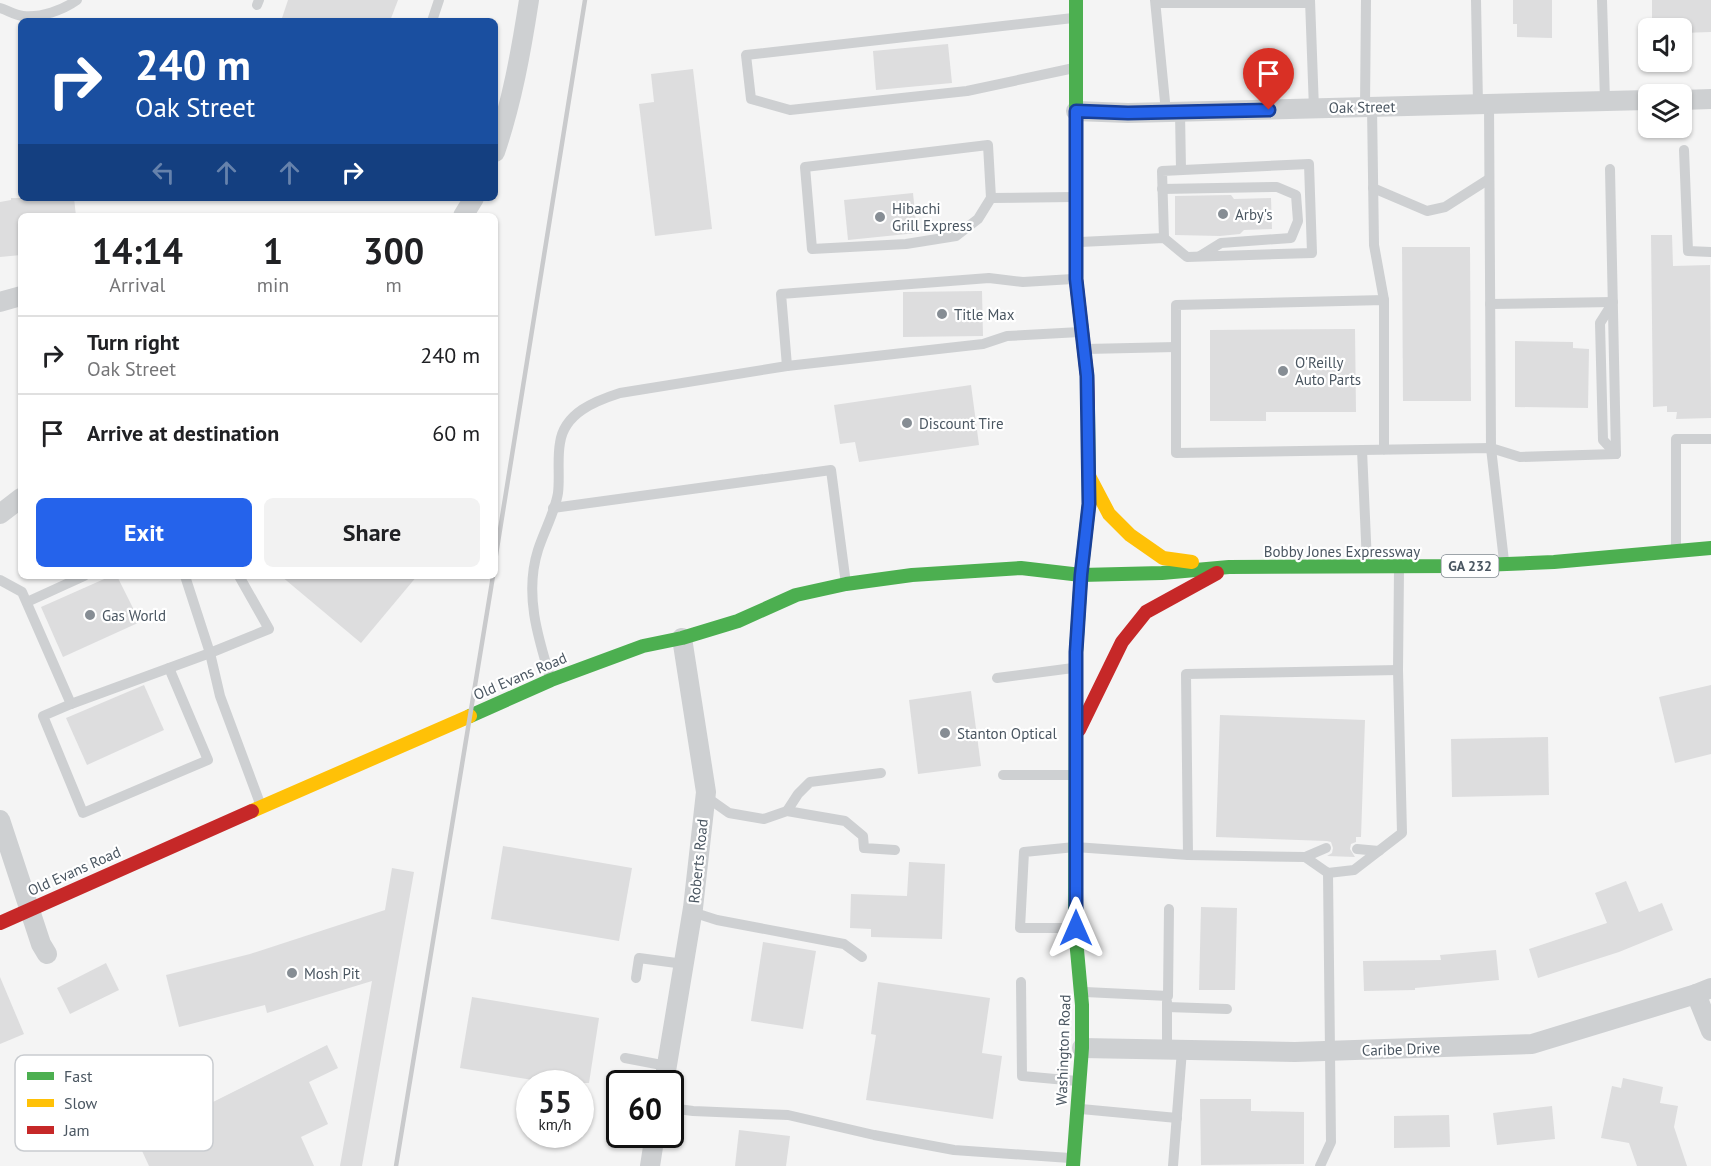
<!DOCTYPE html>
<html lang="en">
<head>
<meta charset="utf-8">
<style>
	:root { --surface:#fff; --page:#f2f2f2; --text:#202124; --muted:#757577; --line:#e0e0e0; --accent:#2563eb }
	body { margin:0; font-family:"PT Sans",sans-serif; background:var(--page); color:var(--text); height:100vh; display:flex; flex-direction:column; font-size:22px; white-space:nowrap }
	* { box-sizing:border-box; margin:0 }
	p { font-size:20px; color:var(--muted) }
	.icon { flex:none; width:33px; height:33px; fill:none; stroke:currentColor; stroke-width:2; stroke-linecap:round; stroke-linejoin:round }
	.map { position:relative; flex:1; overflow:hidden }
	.sheet { position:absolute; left:18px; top:213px; width:480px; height:366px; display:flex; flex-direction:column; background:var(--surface); border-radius:9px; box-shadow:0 2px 4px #0004 }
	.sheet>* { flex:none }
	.top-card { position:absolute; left:18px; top:18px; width:480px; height:183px; border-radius:9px; box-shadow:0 2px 4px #0004; background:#1a4fa0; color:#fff; overflow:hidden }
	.fabs { position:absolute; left:1638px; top:18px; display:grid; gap:12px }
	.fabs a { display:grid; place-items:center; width:54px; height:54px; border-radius:9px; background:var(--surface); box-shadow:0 2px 4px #0004; font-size:30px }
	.speed { position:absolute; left:516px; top:1070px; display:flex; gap:12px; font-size:30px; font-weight:700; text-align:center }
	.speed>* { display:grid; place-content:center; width:78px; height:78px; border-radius:50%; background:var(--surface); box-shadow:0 2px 4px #0004; line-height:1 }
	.speed small { font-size:15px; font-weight:400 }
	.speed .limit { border:3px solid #111; border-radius:9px; background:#fff; color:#111 }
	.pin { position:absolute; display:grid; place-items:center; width:51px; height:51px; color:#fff; margin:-62px -26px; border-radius:50% 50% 50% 0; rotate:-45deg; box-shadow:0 0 6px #0007 }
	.pin .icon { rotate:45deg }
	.me { position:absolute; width:66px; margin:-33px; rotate:0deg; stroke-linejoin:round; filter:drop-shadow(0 0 4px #0008) }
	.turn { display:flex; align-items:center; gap:21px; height:126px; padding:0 18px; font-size:27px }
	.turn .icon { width:78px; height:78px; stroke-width:2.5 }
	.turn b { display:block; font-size:42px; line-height:51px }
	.lanes { display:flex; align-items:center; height:57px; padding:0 18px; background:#0003; justify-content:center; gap:30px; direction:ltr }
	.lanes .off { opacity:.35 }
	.eta { display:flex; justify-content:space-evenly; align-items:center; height:102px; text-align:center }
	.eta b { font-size:36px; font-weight:600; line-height:42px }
	.button { display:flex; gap:12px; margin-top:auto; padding:12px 18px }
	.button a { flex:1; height:69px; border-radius:9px; background:var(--accent); color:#fff; font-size:24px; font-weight:600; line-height:69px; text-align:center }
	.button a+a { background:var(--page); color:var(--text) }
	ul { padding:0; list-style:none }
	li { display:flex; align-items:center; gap:18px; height:78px; padding:0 18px; border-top:2px solid var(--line) }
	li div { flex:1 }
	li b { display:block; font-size:22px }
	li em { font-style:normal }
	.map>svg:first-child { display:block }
	.building { fill:#ddddde }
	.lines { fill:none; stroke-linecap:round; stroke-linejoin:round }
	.lane { stroke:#ced0d2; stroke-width:10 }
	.street { stroke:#ced0d2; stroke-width:20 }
	.fast { stroke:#4caf50; stroke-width:14 }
	.slow { stroke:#ffc107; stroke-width:14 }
	.jam { stroke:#c62828; stroke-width:14 }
	.rail { stroke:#c9cacc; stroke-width:4.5 }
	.route-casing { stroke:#184099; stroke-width:15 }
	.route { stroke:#2563eb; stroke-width:10 }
	.poi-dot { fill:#868d94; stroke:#fff; stroke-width:2 }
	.labels { text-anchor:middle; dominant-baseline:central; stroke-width:4.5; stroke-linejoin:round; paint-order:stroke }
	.shield { fill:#fff; stroke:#808990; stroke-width:1.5 }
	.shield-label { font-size:14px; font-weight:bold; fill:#4a5661 }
	.street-label { font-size:15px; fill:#4a5661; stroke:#fff }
	.poi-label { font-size:15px; fill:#4a5661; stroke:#fff; text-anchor:start }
	.key { fill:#fff; stroke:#c9ccd0; stroke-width:1.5 }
	.key-label { font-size:16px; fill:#4a5661 }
</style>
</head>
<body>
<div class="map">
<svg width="1711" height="1166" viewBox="0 0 1711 1166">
	<rect width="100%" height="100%" fill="#f4f4f4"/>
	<g class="building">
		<polygon points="288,0 398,0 390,21 281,21"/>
		<polygon points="1513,0 1552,0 1552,38 1517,37 1517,24 1513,24"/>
		<polygon points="1652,0 1711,0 1711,32 1682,33 1682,28 1652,28"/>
		<polygon points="948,44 952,83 876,90 873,51"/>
		<polygon points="693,69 712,229 655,236 639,104 654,102 651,74"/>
		<polygon points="913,193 917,233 848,240 844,200"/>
		<polygon points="1231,195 1234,199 1271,198 1272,229 1244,230 1240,234 1220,236 1175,235 1175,196"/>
		<polygon points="11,198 74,198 76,216 21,216 21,255 0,257 0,202 11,200"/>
		<polygon points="1651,235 1672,235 1673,266 1710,265 1711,418 1676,419 1677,412 1667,412 1667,406 1653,407"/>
		<polygon points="1402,247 1470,247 1471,401 1403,401"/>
		<polygon points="982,291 983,336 903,337 903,292"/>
		<polygon points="1355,329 1356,412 1266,412 1266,421 1210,421 1210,330"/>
		<polygon points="1515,341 1573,342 1573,348 1589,349 1588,408 1515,407"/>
		<polygon points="971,385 979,445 859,462 855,442 840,444 834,405"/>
		<polygon points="111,576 117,576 140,622 63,657 41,607"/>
		<polygon points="281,576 417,576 361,643"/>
		<polygon points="144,685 164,730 87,765 66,718"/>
		<polygon points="1711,685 1711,754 1675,763 1659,697"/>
		<polygon points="971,691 981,766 918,774 909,700"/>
		<polygon points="1220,715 1365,720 1361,837 1356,837 1356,842 1351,844 1350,849 1355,857 1327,856 1332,853 1333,848 1331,842 1327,841 1216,837"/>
		<polygon points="1548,737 1549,795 1452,797 1451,739"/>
		<polygon points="503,846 632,868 619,941 491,919"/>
		<polygon points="909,862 945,864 942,939 871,937 871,929 850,928 851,894 907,896"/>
		<polygon points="392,868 414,872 362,1166 340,1166 372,981 267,1013 265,1005 179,1027 166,975 250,954 385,910"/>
		<polygon points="1626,881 1639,912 1662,903 1673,930 1619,952 1538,978 1529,949 1607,923 1595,893"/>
		<polygon points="1201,907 1237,908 1235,990 1199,990"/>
		<polygon points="763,942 816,951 803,1029 751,1021"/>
		<polygon points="1496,950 1499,980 1415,988 1415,990 1364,991 1363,961 1441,960 1440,955"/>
		<polygon points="106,963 119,990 70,1014 57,988"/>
		<polygon points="0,977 24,1034 0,1044"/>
		<polygon points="878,982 990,998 982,1053 1002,1056 993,1119 866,1100 876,1035 871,1034"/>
		<polygon points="472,997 599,1018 589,1083 551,1083 460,1068"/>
		<polygon points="327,1045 338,1068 309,1082 328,1124 301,1137 314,1166 149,1166 137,1140"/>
		<polygon points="1623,1078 1663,1087 1660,1103 1678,1106 1674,1127 1687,1166 1637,1166 1629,1143 1601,1138 1612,1086 1621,1088"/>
		<polygon points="1200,1099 1251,1099 1251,1111 1304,1112 1304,1164 1201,1165"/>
		<polygon points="1552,1106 1555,1139 1497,1145 1493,1113"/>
		<polygon points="1449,1115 1450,1147 1394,1148 1394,1116"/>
		<polygon points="739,1130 790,1136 786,1166 735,1166"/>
	</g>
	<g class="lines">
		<g class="lane">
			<polyline points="1155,0 1166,112"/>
			<polyline points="1310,0 1314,109"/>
			<polyline points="1476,0 1478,104"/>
			<polyline points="1602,0 1605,101"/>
			<polyline points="1156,3 1310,3"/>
			<polyline points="257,5 259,0"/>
			<path d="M0,8C7,10 15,15 23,16C41,18 63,10 77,0"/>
			<polyline points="1073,18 746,55 751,99 790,110 967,91 1074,68"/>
			<polyline points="432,21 439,0"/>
			<polyline points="1489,104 1491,448 1504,561"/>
			<polyline points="1365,107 1366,0"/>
			<polyline points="1372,107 1374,245 1384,300"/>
			<polyline points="1180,112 1181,170"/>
			<polygon points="988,145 991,198 978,219 956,236 906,244 812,249 805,167"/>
			<polyline points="1684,150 1688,251 1711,252"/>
			<polyline points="1610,169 1616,454"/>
			<polyline points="1373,188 1427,211 1445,207 1489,179"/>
			<polyline points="1162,189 1277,187 1296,195 1298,221 1291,238 1221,243 1200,256"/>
			<polyline points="991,198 1073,197"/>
			<polyline points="1080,242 1164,238 1187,257 1312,253 1309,164 1162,171 1164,238"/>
			<polyline points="1490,304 1613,302"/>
			<polyline points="1612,304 1600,323 1603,440 1616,454"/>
			<polyline points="1086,349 1176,347"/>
			<polyline points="787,366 781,294 989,278 1023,282 1073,279"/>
			<polyline points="1362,450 1367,563"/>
			<polyline points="1384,450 1384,300 1176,305 1176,453 1362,450 1491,448 1520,457 1616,454"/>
			<polyline points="553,508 831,470 846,584"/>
			<polyline points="1676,548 1676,439 1711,439"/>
			<polyline points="185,576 210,653 269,629 239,576"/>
			<polyline points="0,580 22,592 71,704 210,653 220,696 261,806"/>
			<polyline points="27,602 84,576"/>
			<polyline points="997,678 1073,668"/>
			<path d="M551,680C538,638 524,594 538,550C544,531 555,512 558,493C560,477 557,459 560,443C564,413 595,401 620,393L787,366L983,344L1007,336L1080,332"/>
			<polyline points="71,704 43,716 83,813 208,760 169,668"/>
			<polyline points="1003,775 1072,775"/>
			<polyline points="705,796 729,813 764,819 787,811 845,821 863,836 864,848 895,850"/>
			<polyline points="787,811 798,794 810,782 881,773"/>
			<polyline points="1357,849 1379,851"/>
			<polyline points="1188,855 1186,674 1398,670"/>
			<polyline points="1305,857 1326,848"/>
			<polyline points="692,912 717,920 844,944 862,957"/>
			<polyline points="1072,928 1020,928 1024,852 1075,847 1188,855 1305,857 1328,873 1354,870 1402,833 1398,670 1399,569"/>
			<polyline points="636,978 639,958 684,964"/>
			<polyline points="1021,982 1022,1076 1077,1081"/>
			<polyline points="1085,992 1168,996 1169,909"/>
			<polyline points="1167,1007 1227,1009"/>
			<polyline points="1167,1050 1167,1002"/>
			<polyline points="625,1058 667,1066"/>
			<polyline points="670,1108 693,1111 788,1115 874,1135 954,1150 1070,1158"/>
			<polyline points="1081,1109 1177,1118"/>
			<polyline points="1173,1166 1182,1050"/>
			<polyline points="1320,1166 1331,1142 1328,873"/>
		</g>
		<g class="street">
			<polyline points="1682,100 1711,99"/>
			<polyline points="1076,111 1128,113 1648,100"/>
			<path d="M495,152C512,102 521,52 529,0"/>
			<polyline points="463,216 474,198"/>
			<polyline points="0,302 21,296"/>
			<polyline points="0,514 21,498"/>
			<polyline points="0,820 41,944 47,954"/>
			<polyline points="1696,994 1711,1031"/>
			<polyline points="1082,1048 1295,1052 1532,1044 1696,994 1711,988"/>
			<polyline points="664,1083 693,908 706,792 682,638"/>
			<polyline points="650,1166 655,1134"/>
		</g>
		<g class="fast">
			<polyline points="1076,0 1076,156"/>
			<polyline points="1081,575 1162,573 1229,567 1456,566 1554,562 1711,548"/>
			<polyline points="470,716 551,680 643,646 682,638 738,621 796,595 846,584 912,575 1021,568 1081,575"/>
			<polyline points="1073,1166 1082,1048 1082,1005 1075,928 1076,652 1081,575 1089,504 1088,410"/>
		</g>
		<g class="slow">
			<polyline points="1089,476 1109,514 1130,535 1163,558 1192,562"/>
			<polyline points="252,811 470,716"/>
		</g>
		<g class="jam">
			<polyline points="1076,156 1076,279 1087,376 1088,410"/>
			<polyline points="1079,730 1122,642 1146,612 1217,573"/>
			<polyline points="0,923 252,811"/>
		</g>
		<g class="rail">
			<polyline points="495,561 585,0"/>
			<polyline points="396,1166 493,576"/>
		</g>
	</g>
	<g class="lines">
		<defs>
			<polyline id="route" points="1076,928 1076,652 1081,575 1089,504 1087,376 1076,279 1076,111 1128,113 1269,110"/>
		</defs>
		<use href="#route" class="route-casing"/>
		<use href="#route" class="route"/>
	</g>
	<g class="poi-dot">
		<circle cx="1223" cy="214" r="6"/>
		<circle cx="880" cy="217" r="6"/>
		<circle cx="942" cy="314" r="6"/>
		<circle cx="1283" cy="371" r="6"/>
		<circle cx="907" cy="423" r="6"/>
		<circle cx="90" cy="615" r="6"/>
		<circle cx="945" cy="733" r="6"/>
		<circle cx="292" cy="973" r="6"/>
	</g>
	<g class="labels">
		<rect class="shield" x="1441.5" y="555" width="57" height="22" rx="4.5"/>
		<g class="shield-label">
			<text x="1470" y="566">GA 232</text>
		</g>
		<g class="street-label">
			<text transform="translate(1362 107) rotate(-1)">Oak Street</text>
			<text x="1342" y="551">Bobby Jones Expressway</text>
			<text transform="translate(520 676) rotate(-23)">Old Evans Road</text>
			<text transform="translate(698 861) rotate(-84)">Roberts Road</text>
			<text transform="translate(74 871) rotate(-24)">Old Evans Road</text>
			<text transform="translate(1401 1049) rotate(-2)">Caribe Drive</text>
			<text transform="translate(1063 1050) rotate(-88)">Washington Road</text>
		</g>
		<g class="poi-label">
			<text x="892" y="208">Hibachi<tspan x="892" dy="17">Grill Express</tspan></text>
			<text x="1235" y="214">Arby's</text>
			<text x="954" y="314">Title Max</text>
			<text x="1295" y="362">O'Reilly<tspan x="1295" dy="17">Auto Parts</tspan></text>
			<text x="919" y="423">Discount Tire</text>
			<text x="102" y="615">Gas World</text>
			<text x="957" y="733">Stanton Optical</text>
			<text x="304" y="973">Mosh Pit</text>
		</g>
	</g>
	<rect x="15" y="1055" width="198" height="96" rx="9" class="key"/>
	<rect x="27" y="1072" width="27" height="8" fill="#4caf50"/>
	<rect x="27" y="1099" width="27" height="8" fill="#ffc107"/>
	<rect x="27" y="1126" width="27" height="8" fill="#c62828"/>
	<g class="key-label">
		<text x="64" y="1082">Fast</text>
		<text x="64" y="1109">Slow</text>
		<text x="64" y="1136">Jam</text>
	</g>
</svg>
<div class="fabs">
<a><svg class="icon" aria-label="sound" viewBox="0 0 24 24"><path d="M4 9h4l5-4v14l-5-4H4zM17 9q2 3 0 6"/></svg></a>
<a><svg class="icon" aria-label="layers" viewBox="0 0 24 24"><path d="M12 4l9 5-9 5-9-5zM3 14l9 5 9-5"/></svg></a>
</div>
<div class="speed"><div>55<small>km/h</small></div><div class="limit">60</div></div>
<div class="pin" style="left:1269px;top:110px;background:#d93025"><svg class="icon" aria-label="arrive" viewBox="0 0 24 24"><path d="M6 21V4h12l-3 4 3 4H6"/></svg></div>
<svg class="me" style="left:1076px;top:928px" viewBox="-20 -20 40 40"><path d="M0-17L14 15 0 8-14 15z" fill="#2563eb" stroke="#fff" stroke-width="4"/></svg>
<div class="top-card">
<div class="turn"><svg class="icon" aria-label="right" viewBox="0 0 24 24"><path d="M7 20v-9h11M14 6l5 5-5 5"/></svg><div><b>240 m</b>Oak Street</div></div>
<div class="lanes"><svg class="icon off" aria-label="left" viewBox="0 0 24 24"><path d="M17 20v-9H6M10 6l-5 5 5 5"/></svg><svg class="icon off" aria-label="ahead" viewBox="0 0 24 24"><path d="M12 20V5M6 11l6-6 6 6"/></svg><svg class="icon off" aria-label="ahead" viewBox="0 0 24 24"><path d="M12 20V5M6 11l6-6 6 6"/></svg><svg class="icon" aria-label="right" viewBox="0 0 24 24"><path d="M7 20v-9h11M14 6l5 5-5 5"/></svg></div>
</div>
<section class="sheet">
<div class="eta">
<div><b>14:14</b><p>Arrival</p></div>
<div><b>1</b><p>min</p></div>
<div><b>300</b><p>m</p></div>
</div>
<ul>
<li><svg class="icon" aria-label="right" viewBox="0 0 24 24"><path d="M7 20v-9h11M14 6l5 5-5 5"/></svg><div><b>Turn right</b><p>Oak Street</p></div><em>240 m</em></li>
<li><svg class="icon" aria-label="arrive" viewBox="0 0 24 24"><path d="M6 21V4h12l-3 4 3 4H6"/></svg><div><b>Arrive at destination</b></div><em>60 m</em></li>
</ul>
<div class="button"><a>Exit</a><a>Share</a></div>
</section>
</div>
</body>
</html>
